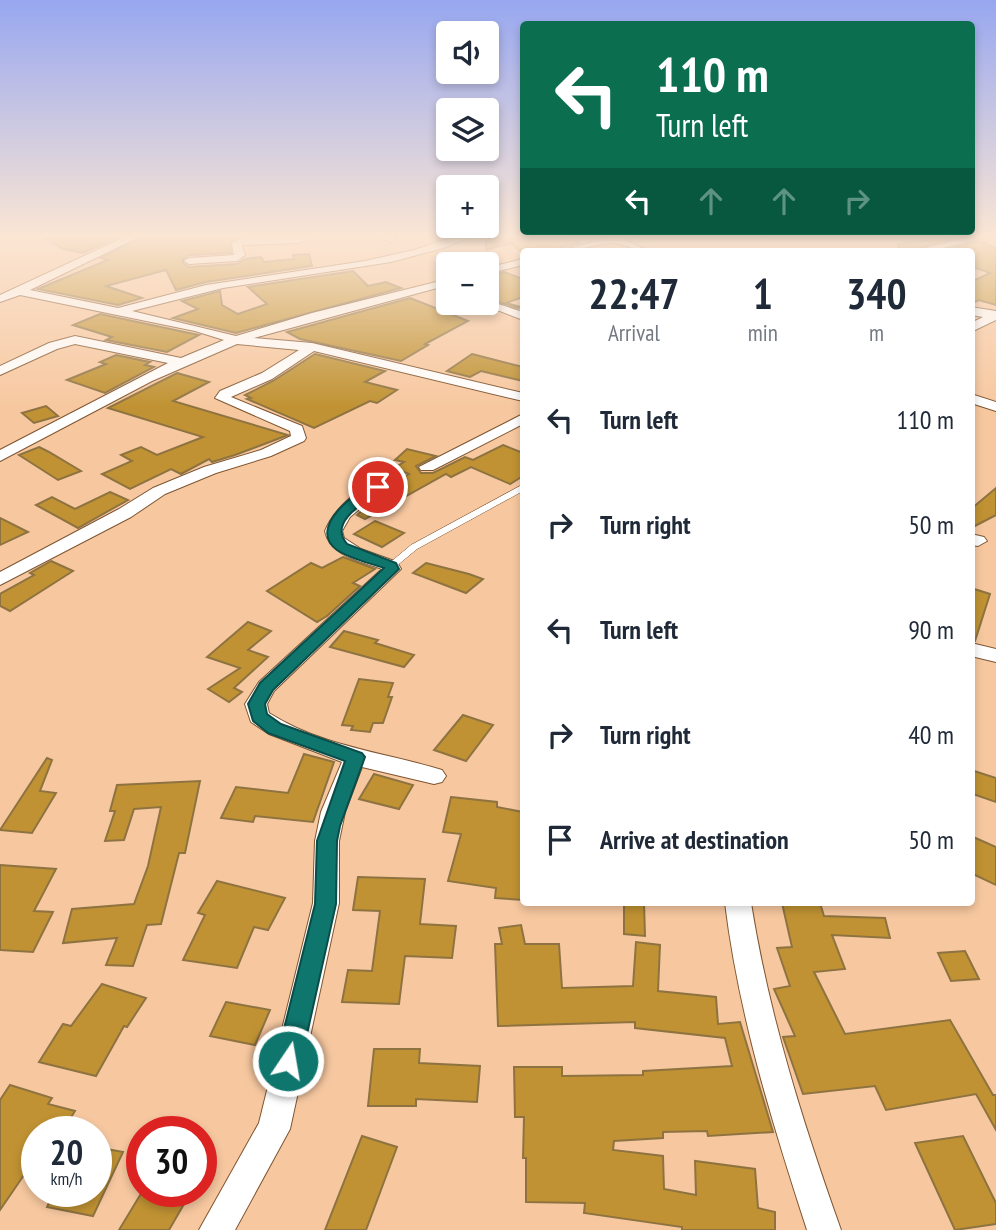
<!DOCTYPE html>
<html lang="en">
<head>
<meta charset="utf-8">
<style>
	:root { --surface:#fff; --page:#f2f2f3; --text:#1f2937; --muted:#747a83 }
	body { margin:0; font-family:"PT Sans Narrow",sans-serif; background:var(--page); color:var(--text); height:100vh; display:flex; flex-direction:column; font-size:26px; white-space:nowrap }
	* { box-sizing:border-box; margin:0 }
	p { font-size:23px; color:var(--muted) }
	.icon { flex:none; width:38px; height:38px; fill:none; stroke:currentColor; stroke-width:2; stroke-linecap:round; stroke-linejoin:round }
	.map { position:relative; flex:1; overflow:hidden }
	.panel { position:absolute; left:520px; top:248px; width:455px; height:658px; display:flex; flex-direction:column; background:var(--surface); border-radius:7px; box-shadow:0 4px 10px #0003 }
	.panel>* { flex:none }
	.banner { position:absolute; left:520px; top:21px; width:455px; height:214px; border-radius:7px; box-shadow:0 4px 10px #0003; background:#0b6e4f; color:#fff; overflow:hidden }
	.tools { position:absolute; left:436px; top:21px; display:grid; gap:14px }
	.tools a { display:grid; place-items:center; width:63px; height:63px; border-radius:7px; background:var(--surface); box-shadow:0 4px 10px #0003; font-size:35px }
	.speed { position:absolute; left:21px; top:1116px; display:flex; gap:14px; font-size:35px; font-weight:700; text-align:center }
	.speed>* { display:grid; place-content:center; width:91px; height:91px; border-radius:50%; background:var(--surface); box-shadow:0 4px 10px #0003; line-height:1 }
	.speed small { font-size:18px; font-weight:400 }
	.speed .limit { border:10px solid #d22; background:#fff; color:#111 }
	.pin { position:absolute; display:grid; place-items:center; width:60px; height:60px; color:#fff; margin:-30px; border:4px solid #fff; border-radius:50%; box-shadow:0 2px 7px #0007 }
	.me { position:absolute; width:77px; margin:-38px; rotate:12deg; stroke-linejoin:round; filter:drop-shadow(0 0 5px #0008) }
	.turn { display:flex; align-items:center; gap:24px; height:147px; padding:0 21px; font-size:32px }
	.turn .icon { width:91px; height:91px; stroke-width:2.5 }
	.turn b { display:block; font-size:49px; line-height:60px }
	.lanes { display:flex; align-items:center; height:66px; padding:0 21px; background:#0003; justify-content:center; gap:35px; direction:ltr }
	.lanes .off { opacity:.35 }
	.eta { display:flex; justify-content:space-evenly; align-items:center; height:119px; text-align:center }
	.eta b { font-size:42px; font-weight:700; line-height:49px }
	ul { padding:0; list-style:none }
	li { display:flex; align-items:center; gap:21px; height:105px; padding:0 21px }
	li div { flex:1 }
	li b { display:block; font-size:26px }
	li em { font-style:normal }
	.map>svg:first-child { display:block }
	.building { fill:#c09233; stroke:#8e7341; stroke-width:2 }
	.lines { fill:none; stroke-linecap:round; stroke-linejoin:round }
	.lane-casing { stroke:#7e5530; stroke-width:1 }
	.street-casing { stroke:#7e5530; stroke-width:2 }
	.lane { fill:#fff; fill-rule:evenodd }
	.street { fill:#fff; fill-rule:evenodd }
	.route { fill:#0f766e; stroke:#0a4d48; stroke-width:2 }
</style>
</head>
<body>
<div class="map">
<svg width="996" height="1230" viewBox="0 0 996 1230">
	<rect width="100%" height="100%" fill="#f7c8a0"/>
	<g class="building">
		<polygon points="38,235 123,235 83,253 63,249"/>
		<polygon points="145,235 239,237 230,243 231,253 189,255 183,259 183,263 189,267 237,264 245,259 261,257 264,262 294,259 293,255 309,254 312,266 206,282 176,290 166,270 106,286 142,298 118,305 38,289 108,260 101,258"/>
		<polygon points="486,235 558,235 580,243 538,252 522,253 511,243 486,250"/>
		<polygon points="964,235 906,252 899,252 898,244"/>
		<polygon points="980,241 996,248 996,305 979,300 971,304 971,282 990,273 971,266 971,252 939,252"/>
		<polygon points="353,271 368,286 386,282 401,288 236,333 173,318 198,309 182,301 220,291 222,305 238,314 267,304 248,287"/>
		<polygon points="504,272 523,279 523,297 506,303 521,307 518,308 486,298 486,277"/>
		<polygon points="410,298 468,321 425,344 428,345 401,361 300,339 287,332"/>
		<polygon points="100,314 194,334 199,335 167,352 106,340 112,337 73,325"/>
		<polygon points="315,354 385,371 365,382 397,390 377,403 370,401 314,428 247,399 251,398 245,395 273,381"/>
		<polygon points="472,354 523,367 523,381 481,371 470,377 447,371"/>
		<polygon points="116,355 150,362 145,365 154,367 105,393 67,380 106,364 100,362"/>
		<polygon points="177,373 209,382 173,401 288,435 235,455 212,462 209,459 181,474 171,469 130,489 102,474 132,461 121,455 141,447 157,455 203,437 108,408"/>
		<polygon points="46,406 58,416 34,423 22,413"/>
		<polygon points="503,445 523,453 523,476 510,484 471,467 451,477 446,474 365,519 357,515 388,489 388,486 409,474 394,468 404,462 395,460 407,449 436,456 416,466 421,473 433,473 465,457 473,460"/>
		<polygon points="39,447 49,452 81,471 58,480 19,455"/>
		<polygon points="996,488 996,515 971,528 971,509"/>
		<polygon points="110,492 128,500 78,528 36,505 52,497 75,509"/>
		<polygon points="0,518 28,532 0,545"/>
		<polygon points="375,521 404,533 382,547 354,534"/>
		<polygon points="343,557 375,569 353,583 360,586 327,616 317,622 267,591 311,563 322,568"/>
		<polygon points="51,561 73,571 10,611 0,606 0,594 34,575 30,573"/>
		<polygon points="426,563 469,574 483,579 466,593 413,573"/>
		<polygon points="971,588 990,594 975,641 971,641"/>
		<polygon points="248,622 271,631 248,650 268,657 234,688 242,692 229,702 208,689 240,668 207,657"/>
		<polygon points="344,631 378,640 375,643 414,655 404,667 330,647"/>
		<polygon points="359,679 393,683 388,697 392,697 383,723 373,723 370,732 351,730 353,726 342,725"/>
		<polygon points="463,715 493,725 466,761 434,750"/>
		<polygon points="304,754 334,762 313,822 255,816 253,822 221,818 236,787 288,793"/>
		<polygon points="47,758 52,760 40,791 56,793 32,833 0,830"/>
		<polygon points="971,770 996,778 996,802 973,794"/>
		<polygon points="374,774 413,785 399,809 359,799"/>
		<polygon points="200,781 185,853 179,853 161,924 147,925 133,966 106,965 117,938 63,943 72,909 134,904 148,866 161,807 134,809 124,840 105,841 115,811 110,811 117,785"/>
		<polygon points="451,797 497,802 497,807 523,812 523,900 495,898 496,888 448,881 461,834 443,832"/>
		<polygon points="971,836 996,847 996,885 971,873"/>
		<polygon points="0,865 56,869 34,911 53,912 33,952 0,950"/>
		<polygon points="358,877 425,879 420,924 456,926 452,958 405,956 399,1004 342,1002 348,970 372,971 380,911 353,910"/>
		<polygon points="217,881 285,898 268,930 254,927 237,968 183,960 205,915 198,913"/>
		<polygon points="624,903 644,903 645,936 624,934"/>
		<polygon points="782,903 820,903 824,916 885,918 890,938 832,935 845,969 814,972 845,1034 950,1020 993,1095 996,1095 996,1130 976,1094 886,1110 875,1086 803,1094 783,1037 795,1036 774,989 790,986 777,948 792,947"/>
		<polygon points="521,925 525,944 559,944 562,988 633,986 636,942 660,945 658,991 716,997 718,1024 740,1022 773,1132 708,1136 707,1131 663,1132 663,1138 614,1141 613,1150 663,1156 664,1189 696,1195 695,1161 755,1169 758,1208 775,1212 775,1230 682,1230 682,1227 584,1213 585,1203 526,1202 526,1158 523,1158 524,1117 515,1117 514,1067 562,1067 562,1076 643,1075 643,1071 732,1066 725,1038 635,1028 635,1022 498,1026 495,944 502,944 499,928"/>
		<polygon points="965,951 979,979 951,981 938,953"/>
		<polygon points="102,984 146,998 127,1027 124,1026 96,1076 39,1062 63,1024 71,1026"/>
		<polygon points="226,1002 270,1010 255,1045 210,1036"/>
		<polygon points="374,1049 420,1049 419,1063 480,1066 477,1102 416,1099 416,1106 368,1106"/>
		<polygon points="10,1085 52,1098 48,1104 75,1111 62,1132 37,1132 37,1156 0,1210 0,1100"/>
		<polygon points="362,1136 397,1147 366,1230 325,1230"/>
		<polygon points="963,1136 996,1203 996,1224 955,1230 915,1143"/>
		<polygon points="96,1147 123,1152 93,1216 47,1207 54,1192 96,1192"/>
		<polygon points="142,1192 191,1192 169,1230 119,1230"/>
	</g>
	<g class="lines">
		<defs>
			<polygon id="lane" points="520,486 523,486 523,491 417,549 394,568 391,569 386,566 411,545"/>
			<g id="street">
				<polygon points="129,235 143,235 30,290 118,308 206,285 365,261 414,250 459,235 473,235 447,247 391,262 223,288 132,311 236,336 312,313 448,279 448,285 254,338 312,343 523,393 523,401 314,351 272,379 231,397 302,426 306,438 304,441 271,456 216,473 165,494 131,517 0,585 0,572 119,509 153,488 204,467 261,450 291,436 290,431 215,398 220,391 262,373 299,350 237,344 152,381 0,461 0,450 168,363 75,344 57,349 0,375 0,366 49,343 75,336 181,358 224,340 195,331 20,295 0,302 0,295"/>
				<polygon points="323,235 297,243 242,245 245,255 237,261 189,264 184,261 189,258 234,255 232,244 240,239"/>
				<polygon points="376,235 390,235 396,239 391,242"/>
				<path d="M638,235L625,240L651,252C635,252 624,243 613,243C597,243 577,252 557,252L614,236Z"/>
				<polygon points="977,235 995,235 928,252 909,252"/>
				<polygon points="523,259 523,265 486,274 486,268"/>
				<polygon points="486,300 523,312 523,320 479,303 486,303"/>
				<polygon points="971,307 996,311 996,320 971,332 971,323 983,317 971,315"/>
				<polygon points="971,394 996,402 996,411 971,403"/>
				<polygon points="523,414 523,424 433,470 421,470 419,467"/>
				<path d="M378,482L386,487L350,517L342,531L344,538L361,549L397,562L401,569L274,691L267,704L269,713C323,747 383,752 442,770L446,776L442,782L434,784L362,767L345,812L339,841V903L290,1129L235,1230H199L259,1123L313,903L315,841L321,812L342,762L269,734L251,722L245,704L259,682L382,569C361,561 330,556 325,531C333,511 357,487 378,482Z"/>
				<polygon points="971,534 984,537 987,541 978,546 971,545"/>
				<polygon points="971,643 996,649 996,662 971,656"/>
				<path d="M725,903H751C769,1016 803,1123 841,1230H807C772,1122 739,1016 725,903Z"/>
			</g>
		</defs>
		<use href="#lane" class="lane-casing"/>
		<use href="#street" class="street-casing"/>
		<use href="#lane" class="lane"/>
		<use href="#street" class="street"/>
	</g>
	<linearGradient id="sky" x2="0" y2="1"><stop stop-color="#97a7f0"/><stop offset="0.58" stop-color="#fbe6d4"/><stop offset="1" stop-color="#fbe6d4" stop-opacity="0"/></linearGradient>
	<rect width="996" height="407" fill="url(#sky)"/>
	<path class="route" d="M378,483L383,484V490C367,501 327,521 347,544L396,563L399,569L273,690L265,704L267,714L281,724L362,753L365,757L340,826L337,841L336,904L301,1061L297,1069L288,1073L280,1069L276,1061L315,904L317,841L345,761L268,733L253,721L248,704L260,683L384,568C370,563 350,559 337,550C306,528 357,489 378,483Z"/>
</svg>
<div class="tools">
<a><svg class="icon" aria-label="sound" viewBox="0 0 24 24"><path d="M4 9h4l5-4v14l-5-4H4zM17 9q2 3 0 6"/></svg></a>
<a><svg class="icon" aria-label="layers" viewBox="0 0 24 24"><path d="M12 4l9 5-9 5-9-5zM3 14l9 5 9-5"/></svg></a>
<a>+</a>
<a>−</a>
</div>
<div class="speed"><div>20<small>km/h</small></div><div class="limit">30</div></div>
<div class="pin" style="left:378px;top:487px;background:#d93025"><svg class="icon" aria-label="arrive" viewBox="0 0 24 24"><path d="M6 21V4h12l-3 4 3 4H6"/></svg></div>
<svg class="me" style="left:288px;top:1061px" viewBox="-20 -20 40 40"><circle r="17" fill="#0f766e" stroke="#fff" stroke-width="3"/><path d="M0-11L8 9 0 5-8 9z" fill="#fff"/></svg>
<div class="banner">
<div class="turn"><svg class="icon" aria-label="left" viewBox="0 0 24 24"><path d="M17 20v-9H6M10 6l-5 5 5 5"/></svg><div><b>110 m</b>Turn left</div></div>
<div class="lanes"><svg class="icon" aria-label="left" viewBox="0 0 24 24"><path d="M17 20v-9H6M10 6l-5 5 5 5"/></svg><svg class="icon off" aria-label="ahead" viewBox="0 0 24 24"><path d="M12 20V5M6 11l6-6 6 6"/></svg><svg class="icon off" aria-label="ahead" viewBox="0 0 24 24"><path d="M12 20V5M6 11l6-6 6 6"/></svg><svg class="icon off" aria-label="right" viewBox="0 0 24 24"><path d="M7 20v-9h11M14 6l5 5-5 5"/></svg></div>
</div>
<section class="panel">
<div class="eta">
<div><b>22:47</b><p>Arrival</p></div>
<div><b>1</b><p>min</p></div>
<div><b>340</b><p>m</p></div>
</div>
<ul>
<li><svg class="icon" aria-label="left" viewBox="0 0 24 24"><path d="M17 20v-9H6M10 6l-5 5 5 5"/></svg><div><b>Turn left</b></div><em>110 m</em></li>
<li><svg class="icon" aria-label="right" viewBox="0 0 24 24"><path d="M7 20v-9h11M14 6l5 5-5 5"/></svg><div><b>Turn right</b></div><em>50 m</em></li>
<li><svg class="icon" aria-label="left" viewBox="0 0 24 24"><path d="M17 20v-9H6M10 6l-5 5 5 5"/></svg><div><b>Turn left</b></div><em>90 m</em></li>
<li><svg class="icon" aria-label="right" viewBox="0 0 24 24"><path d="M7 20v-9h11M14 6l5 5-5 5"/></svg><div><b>Turn right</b></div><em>40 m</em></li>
<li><svg class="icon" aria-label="arrive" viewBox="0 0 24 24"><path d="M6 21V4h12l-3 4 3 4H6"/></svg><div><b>Arrive at destination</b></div><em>50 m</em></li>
</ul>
</section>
</div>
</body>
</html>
